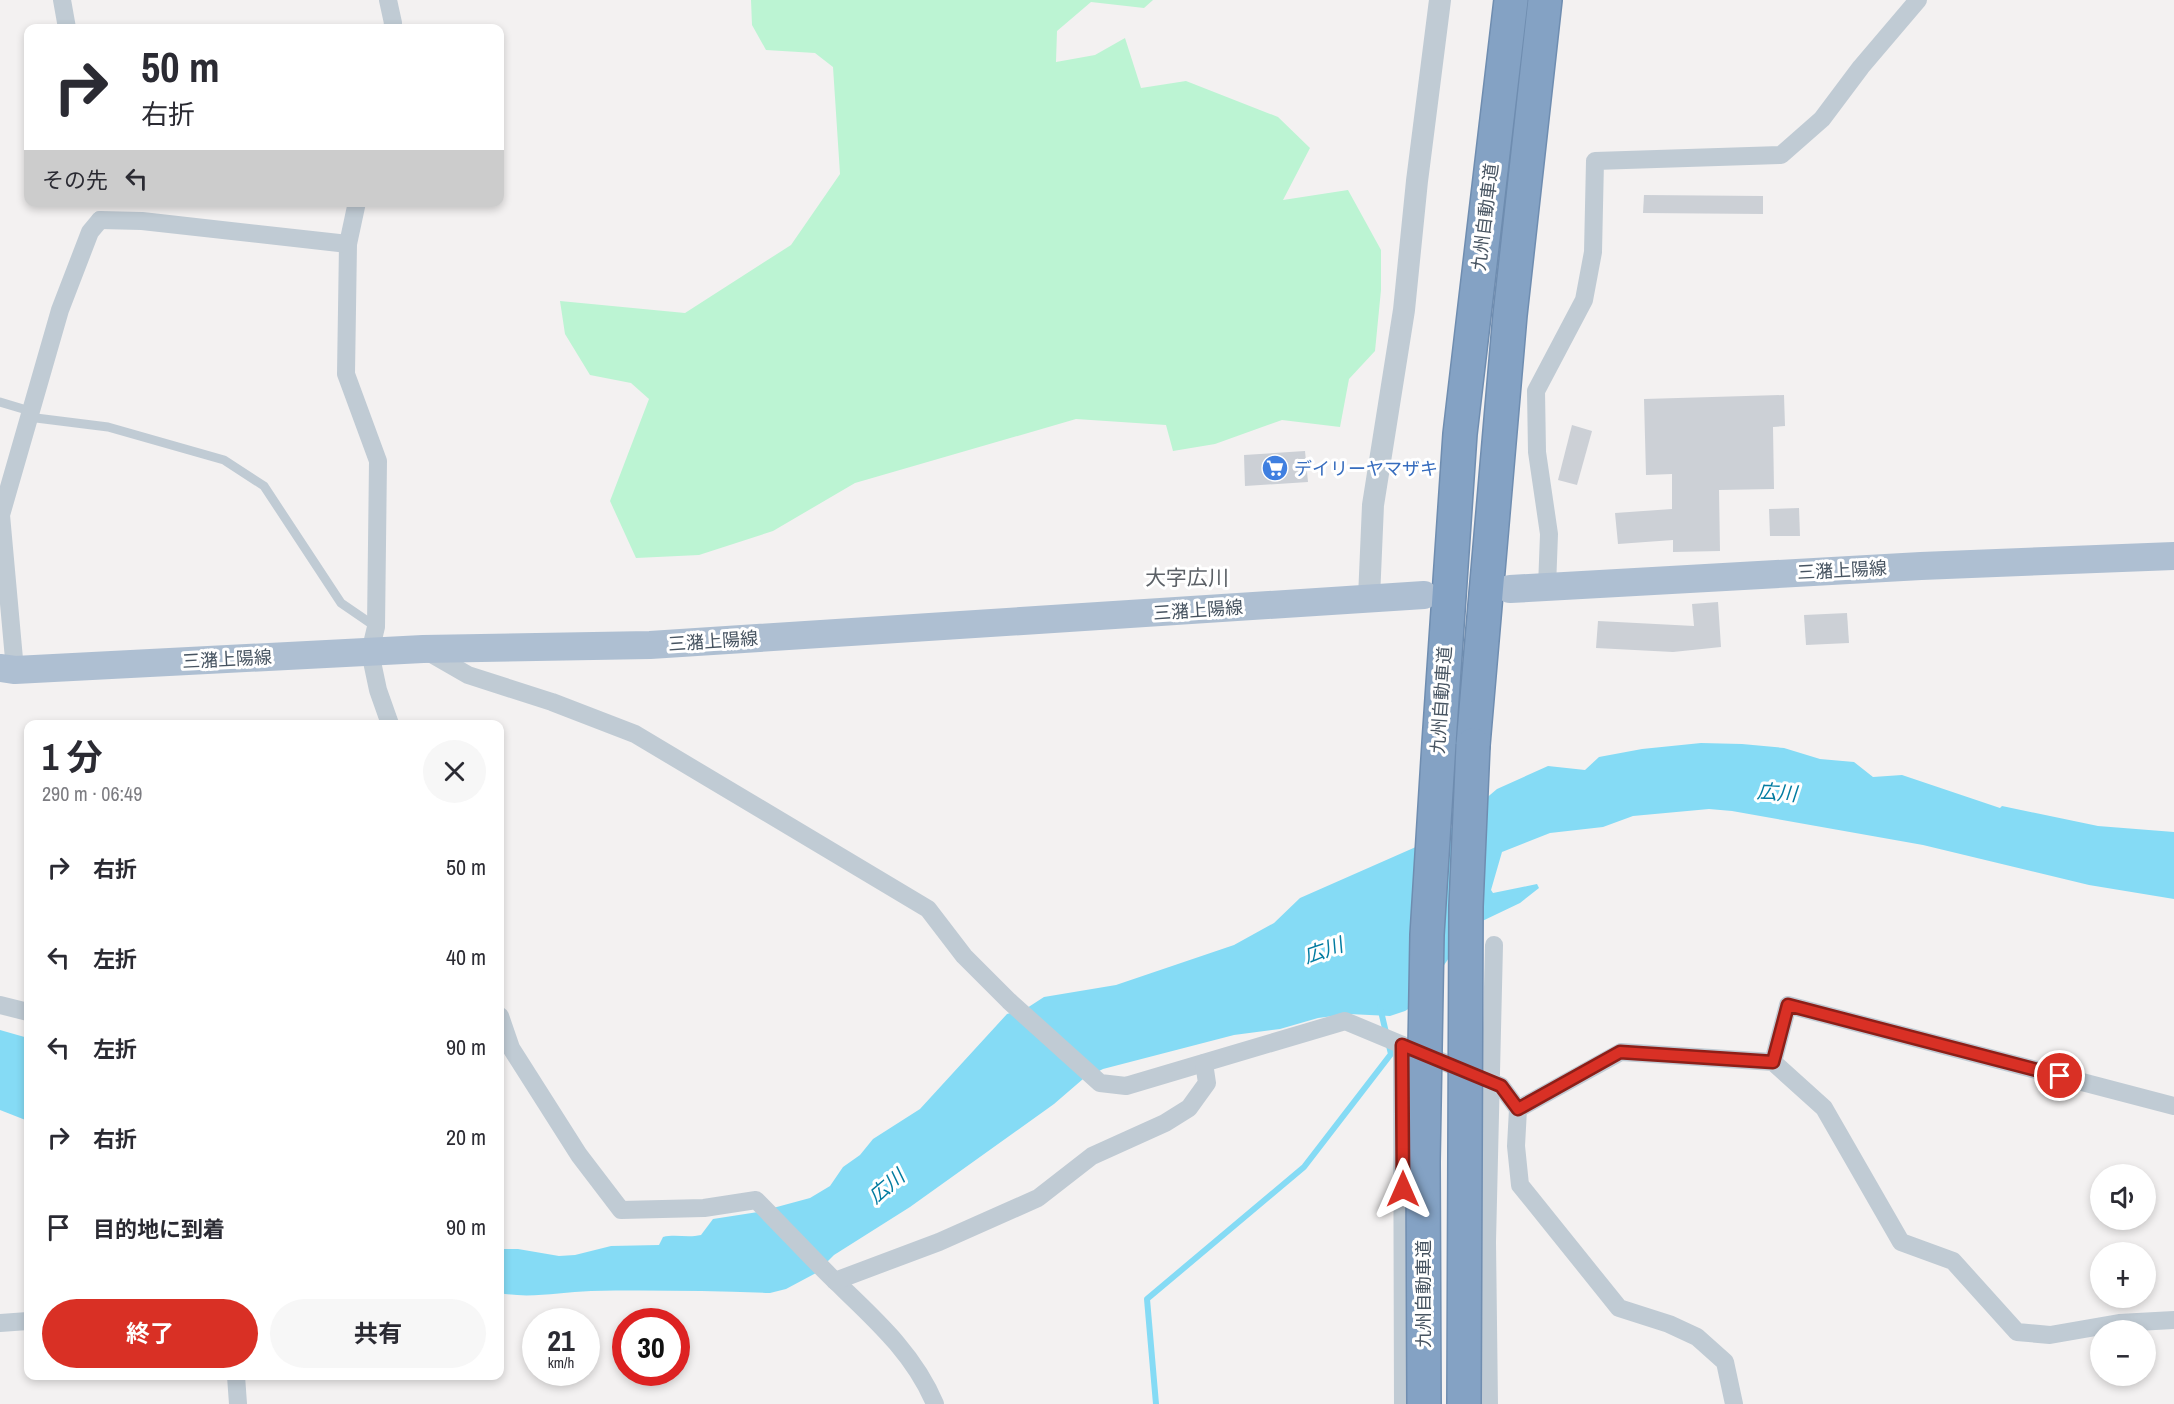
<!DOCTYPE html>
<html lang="ja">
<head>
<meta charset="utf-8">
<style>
	:root { --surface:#fff; --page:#f7f7f7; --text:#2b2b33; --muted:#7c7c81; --accent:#d93025 }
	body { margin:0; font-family:"Archivo Narrow","Noto Sans JP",sans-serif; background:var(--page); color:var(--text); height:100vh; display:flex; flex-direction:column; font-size:22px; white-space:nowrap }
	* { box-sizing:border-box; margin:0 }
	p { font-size:20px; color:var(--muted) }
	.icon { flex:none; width:33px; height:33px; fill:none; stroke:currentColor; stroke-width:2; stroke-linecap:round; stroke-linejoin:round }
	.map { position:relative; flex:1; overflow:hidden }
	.sheet { position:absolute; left:24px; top:720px; width:480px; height:660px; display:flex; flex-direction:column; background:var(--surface); border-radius:12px; box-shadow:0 3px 9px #0003 }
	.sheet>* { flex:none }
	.top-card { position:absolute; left:24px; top:24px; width:480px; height:183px; border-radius:12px; box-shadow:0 3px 9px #0003; background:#fff; color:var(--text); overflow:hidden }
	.buttons { position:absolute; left:2090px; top:1164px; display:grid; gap:12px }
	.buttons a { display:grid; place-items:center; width:66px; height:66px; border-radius:50%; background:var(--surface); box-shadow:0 3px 9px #0003; font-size:30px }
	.speed { position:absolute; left:522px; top:1308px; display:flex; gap:12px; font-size:30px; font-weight:700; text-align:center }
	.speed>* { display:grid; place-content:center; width:78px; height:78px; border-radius:50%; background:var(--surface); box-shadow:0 3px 9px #0003; line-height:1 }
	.speed small { font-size:15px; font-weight:400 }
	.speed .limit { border:9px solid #d22; background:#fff; color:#111 }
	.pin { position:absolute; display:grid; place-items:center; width:51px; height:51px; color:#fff; margin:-26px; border:3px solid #fff; border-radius:50%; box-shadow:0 2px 6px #0007 }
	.me { position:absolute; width:66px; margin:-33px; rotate:0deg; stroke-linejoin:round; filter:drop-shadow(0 0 4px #0008) }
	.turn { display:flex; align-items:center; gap:21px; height:126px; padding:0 18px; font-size:27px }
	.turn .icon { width:78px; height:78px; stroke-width:2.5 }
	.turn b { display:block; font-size:42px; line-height:51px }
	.then { display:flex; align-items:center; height:57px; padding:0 18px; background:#0003; gap:12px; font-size:22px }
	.round { display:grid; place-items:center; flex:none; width:63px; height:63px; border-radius:32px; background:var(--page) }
	.headline { display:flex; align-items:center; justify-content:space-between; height:102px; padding:0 18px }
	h1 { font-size:36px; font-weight:700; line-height:45px }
	.button { display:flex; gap:12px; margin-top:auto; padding:12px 18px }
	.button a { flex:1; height:69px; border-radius:36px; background:var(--accent); color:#fff; font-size:24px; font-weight:700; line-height:69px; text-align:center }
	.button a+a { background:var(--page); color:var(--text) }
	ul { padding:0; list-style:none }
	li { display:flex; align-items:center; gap:18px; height:90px; padding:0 18px }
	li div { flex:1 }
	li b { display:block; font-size:22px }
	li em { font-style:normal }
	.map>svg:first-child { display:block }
	.green { fill:#bcf4d3 }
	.water { fill:#85dbf5 }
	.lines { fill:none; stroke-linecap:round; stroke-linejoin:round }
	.stream { stroke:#85dbf5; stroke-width:6 }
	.building { fill:#ccd0d6 }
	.motorway-casing { stroke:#6f8db0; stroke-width:36 }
	.service { stroke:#c0cbd4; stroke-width:9 }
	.minor { stroke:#c0cbd4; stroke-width:18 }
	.tertiary { stroke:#c0cbd4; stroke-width:22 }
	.primary { stroke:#aebfd2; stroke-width:28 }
	.motorway { stroke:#84a2c4; stroke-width:33 }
	.motorway-bridge-casing { stroke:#6f8db0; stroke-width:36; stroke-linecap:butt }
	.motorway-bridge { stroke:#84a2c4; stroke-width:33 }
	.route-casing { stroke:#8d1f18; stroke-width:15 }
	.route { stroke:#d93025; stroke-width:10 }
	.labels { text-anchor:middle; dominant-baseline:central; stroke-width:6; stroke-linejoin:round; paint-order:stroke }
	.street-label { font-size:18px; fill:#475461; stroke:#fff }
	.shop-label { font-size:18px; fill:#366cbe; stroke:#fff; text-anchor:start }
	.water-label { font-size:20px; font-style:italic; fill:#037ca1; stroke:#fff }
	.quarter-label { font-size:21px; fill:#5c6167; stroke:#fff }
</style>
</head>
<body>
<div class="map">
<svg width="2174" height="1404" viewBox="0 0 2174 1404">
	<rect width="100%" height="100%" fill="#f3f1f1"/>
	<polygon class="green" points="751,0 1153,0 1144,8 1091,2 1057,31 1056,62 1095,55 1125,38 1141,88 1186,81 1278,117 1310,148 1283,200 1348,190 1381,250 1381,290 1375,351 1349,379 1340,427 1282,420 1215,444 1173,451 1166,425 1076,419 855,483 773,531 699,555 636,558 610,501 649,399 631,383 590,375 565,334 560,301 685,313 791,245 840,174 833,67 815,53 766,50 752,25"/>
	<g class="water">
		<path d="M1701,743L1742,744L1784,748L1820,759L1854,762L1873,777L1902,775L2000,808L2002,806L2098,826L2174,832V899L2089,885L1923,845L1732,811L1709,809L1633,816L1603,827L1550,833L1502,852L1491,890L1493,893L1537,884L1539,888L1520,903L1476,924L1462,939L1418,1003L1405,1011L1390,1016L1349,1014L1318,1018L1280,1029L1234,1035L1103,1069L1083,1079L1054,1104L910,1207L834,1255L816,1273L786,1289L770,1293C710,1291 651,1290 591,1291C560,1292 530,1299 500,1293V1249H518L559,1256L575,1255L611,1246L659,1245L663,1237C675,1234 688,1238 701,1235L713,1219L758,1212L810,1198L830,1186L843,1167L860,1155L873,1139L920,1109L1007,1014L1027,1008L1044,997L1116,985L1234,945L1274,923L1300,898L1443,835L1497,789L1548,766L1585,770L1599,757L1642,749Z"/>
		<polygon points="0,1030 28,1038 28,1121 0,1110"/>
	</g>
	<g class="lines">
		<polyline class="stream" points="1156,1404 1147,1299 1304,1167 1391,1054 1380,1007"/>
	</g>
	<g class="building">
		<polygon points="1644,195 1763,196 1763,214 1643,213"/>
		<polygon points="1784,395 1785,426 1773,427 1774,489 1719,490 1720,551 1673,552 1673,540 1618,544 1615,513 1672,509 1672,474 1646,475 1644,399"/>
		<polygon points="1572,425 1592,431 1577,485 1558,480"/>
		<polygon points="1305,451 1308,482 1245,486 1244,455"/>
		<polygon points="1799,508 1800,536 1770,536 1769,509"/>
		<polygon points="1718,602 1721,647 1673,652 1596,648 1598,621 1694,626 1692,604"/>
		<polygon points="1847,613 1849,643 1806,645 1804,615"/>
	</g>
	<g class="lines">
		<defs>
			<g id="motorway">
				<polyline points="1439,743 1460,434 1511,0"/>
				<polyline points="1473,745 1510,315 1545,0"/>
			</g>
		</defs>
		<use href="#motorway" class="motorway-casing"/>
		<g class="service">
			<polyline points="0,402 30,411"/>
			<polyline points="28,417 108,427 224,460 264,486 341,603 376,627"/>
		</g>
		<g class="minor">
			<polyline points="62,0 67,28"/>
			<polyline points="388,0 393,23 392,28"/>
			<polyline points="357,202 348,244 346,374 378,461 376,627 370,652 378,690 390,724"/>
			<polyline points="100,220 142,221 348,244"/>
			<polyline points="1547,587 1549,534 1537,452 1536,391 1584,300 1593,252 1595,161 1781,155 1822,119 1861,67 1918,0"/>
			<polyline points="428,652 468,675 552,702 635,734 928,909 964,956 1009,1001 1100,1083 1126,1086 1345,1021 1501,1086 1518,1109 1516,1146 1520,1185 1619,1308 1669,1324 1697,1337 1725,1362 1734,1404"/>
			<polyline points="15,670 1,515 60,310 90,232 100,220"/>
			<polyline points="0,1005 28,1012"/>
			<path d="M500,1016L511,1048L579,1155L621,1210L704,1208L756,1200C781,1225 805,1251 830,1276C870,1315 913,1351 935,1404"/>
			<polyline points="1402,1045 1403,1404"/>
			<polyline points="1773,1062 1788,1005 2174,1106"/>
			<polyline points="1518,1109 1621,1052 1773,1062 1824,1108 1901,1242 1953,1261 2017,1332 2050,1335 2119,1323 2174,1320"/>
			<polyline points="835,1281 939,1242 1038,1198 1092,1156 1165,1123 1189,1108 1207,1083 1204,1063"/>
			<polyline points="0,1323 28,1321"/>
			<polyline points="236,1376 238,1404"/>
			<polyline points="1489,1404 1487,1242 1494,945"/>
		</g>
		<polyline class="tertiary" points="1369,598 1373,505 1404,310 1417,181 1440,0"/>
		<g class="primary">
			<polyline points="1510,589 1921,566 2174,556"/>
			<polyline points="0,668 15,670 423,649 650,645 1424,595"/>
		</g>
		<use href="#motorway" class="motorway"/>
		<defs>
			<g id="motorway-bridge">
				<polyline points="1424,1404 1423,1162 1427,935 1439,743"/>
				<polyline points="1464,1404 1466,906 1473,745"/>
			</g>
		</defs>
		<use href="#motorway-bridge" class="motorway-bridge-casing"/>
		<use href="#motorway-bridge" class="motorway-bridge"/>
	</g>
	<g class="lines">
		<defs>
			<polyline id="route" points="1403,1189 1402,1045 1501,1086 1518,1109 1620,1052 1773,1062 1788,1005 2060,1076"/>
		</defs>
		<use href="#route" class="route-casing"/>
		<use href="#route" class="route"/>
	</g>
	<defs>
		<symbol id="supermarket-disc" viewBox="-11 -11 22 22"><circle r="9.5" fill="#3f7fe0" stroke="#fff"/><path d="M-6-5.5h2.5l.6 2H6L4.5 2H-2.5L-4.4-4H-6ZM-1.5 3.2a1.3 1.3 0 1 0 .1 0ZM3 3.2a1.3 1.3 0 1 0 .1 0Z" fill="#fff"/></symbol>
	</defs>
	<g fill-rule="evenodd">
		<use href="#supermarket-disc" x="1260" y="453" width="30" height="30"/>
	</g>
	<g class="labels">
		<g class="street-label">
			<text transform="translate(1485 217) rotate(-83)">九州自動車道</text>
			<text transform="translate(1842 570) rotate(-3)">三潴上陽線</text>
			<text transform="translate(1198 610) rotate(-4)">三潴上陽線</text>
			<text transform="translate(713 641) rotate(-4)">三潴上陽線</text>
			<text transform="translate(227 659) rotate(-3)">三潴上陽線</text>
			<text transform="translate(1441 700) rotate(-86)">九州自動車道</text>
			<text transform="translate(1423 1294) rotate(-90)">九州自動車道</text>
		</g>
		<g class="shop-label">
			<text x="1294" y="468">デイリーヤマザキ</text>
		</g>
		<g class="water-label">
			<text transform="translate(1777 792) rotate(4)">広川</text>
			<text transform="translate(1323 950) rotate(-19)">広川</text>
			<text transform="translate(886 1186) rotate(-40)">広川</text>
		</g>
		<g class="quarter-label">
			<text x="1187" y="577">大字広川</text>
		</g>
	</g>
</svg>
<div class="buttons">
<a><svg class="icon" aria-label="sound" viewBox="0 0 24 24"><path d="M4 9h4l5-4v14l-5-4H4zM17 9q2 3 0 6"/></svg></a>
<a>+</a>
<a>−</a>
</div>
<div class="speed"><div>21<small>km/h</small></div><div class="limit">30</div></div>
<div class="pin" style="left:2060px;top:1076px;background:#d93025"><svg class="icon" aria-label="arrive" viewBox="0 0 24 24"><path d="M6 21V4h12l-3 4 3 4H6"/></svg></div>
<svg class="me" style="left:1403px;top:1189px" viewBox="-20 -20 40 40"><path d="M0-17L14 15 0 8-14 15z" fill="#d93025" stroke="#fff" stroke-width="4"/></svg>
<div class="top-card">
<div class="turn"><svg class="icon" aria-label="right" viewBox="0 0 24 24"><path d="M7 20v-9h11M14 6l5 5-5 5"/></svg><div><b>50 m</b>右折</div></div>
<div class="then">その先<svg class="icon" aria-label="left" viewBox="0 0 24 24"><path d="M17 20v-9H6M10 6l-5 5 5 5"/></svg></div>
</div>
<section class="sheet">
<div class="headline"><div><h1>1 分</h1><p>290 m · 06:49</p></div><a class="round"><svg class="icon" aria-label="close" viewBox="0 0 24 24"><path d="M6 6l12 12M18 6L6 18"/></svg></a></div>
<ul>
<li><svg class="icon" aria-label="right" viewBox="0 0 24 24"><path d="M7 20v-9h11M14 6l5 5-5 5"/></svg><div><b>右折</b></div><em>50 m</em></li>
<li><svg class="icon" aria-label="left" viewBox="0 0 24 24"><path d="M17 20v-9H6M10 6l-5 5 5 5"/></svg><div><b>左折</b></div><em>40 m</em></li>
<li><svg class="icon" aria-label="left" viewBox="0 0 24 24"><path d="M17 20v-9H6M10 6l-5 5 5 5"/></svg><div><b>左折</b></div><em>90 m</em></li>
<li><svg class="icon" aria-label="right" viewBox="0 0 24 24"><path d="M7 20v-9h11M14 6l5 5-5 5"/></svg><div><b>右折</b></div><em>20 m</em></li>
<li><svg class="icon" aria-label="arrive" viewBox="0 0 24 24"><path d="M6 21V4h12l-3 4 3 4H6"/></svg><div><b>目的地に到着</b></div><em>90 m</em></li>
</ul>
<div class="button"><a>終了</a><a>共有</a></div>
</section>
</div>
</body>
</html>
